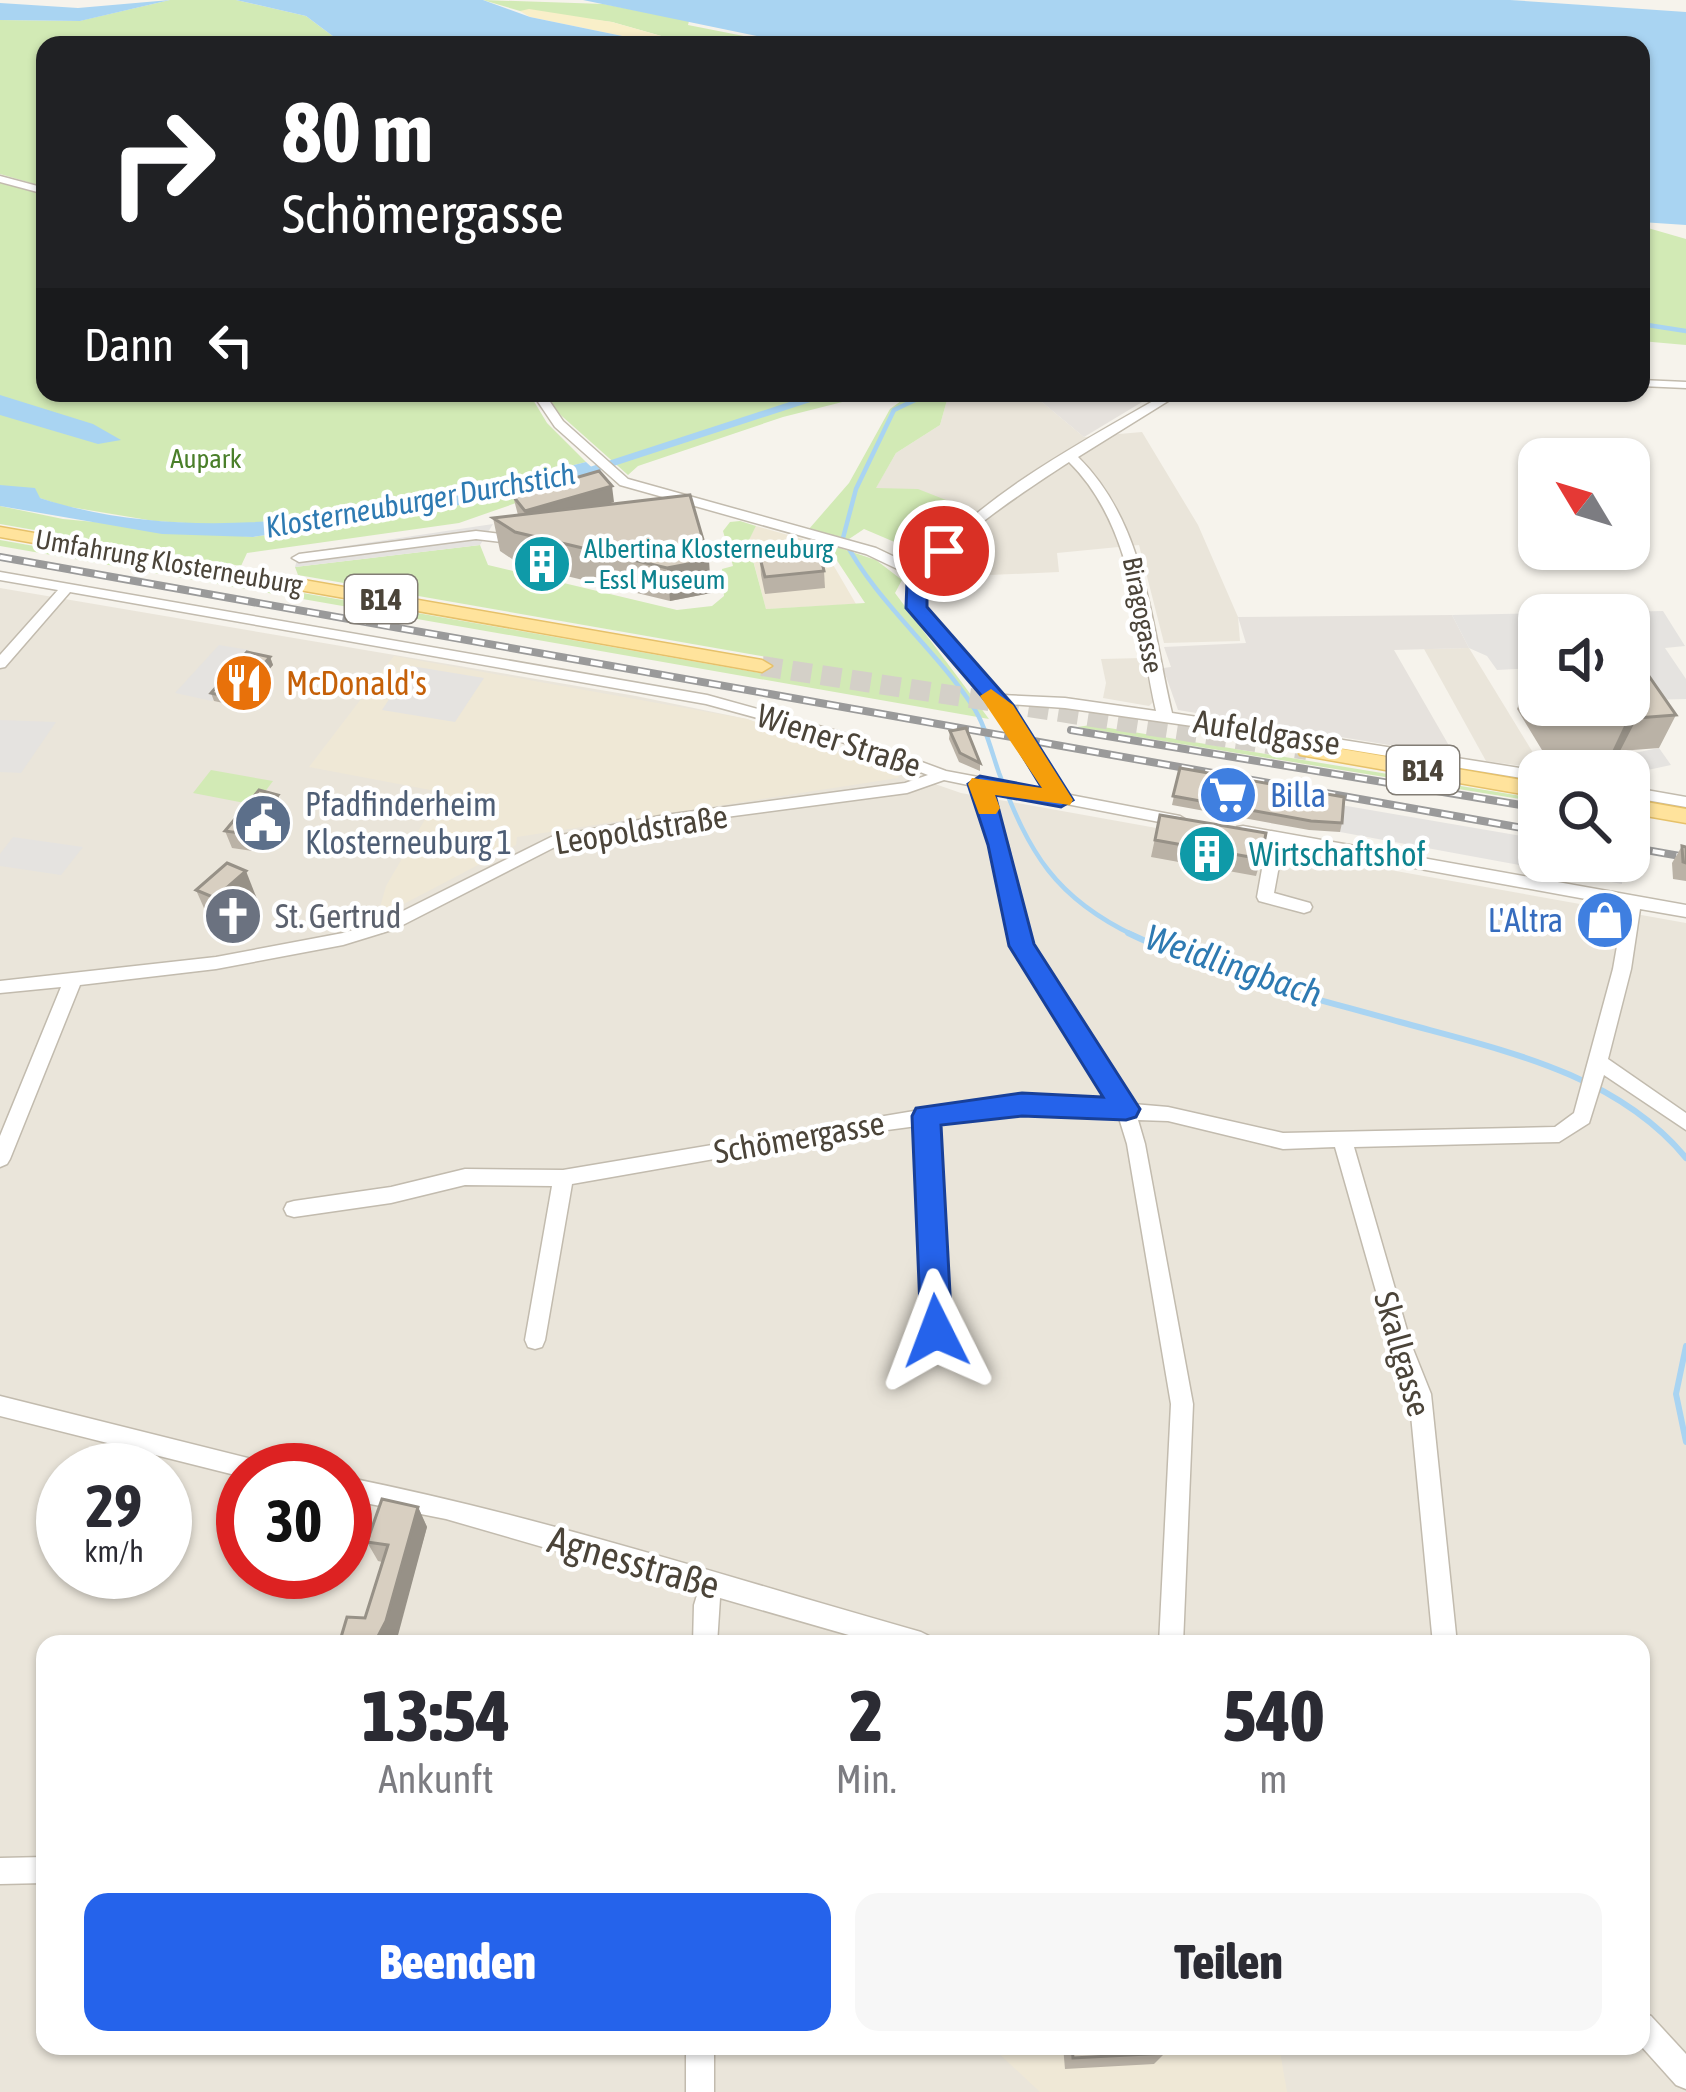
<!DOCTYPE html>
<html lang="de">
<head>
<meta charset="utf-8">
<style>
	:root { --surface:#fff; --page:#f7f7f7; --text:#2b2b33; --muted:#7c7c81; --accent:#2563eb }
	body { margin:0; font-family:"Asap Condensed",sans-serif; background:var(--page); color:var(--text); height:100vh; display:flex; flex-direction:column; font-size:45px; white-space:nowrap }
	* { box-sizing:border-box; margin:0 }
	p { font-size:39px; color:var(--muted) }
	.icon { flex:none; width:66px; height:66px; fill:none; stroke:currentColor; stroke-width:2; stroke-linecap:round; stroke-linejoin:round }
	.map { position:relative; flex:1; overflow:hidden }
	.drawer { position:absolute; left:36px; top:1635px; width:1614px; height:420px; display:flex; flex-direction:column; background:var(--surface); border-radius:24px; box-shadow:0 3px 9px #0004 }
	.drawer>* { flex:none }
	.guide { position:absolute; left:36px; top:36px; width:1614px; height:366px; border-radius:24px; box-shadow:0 3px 9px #0004; background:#202124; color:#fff; overflow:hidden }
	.needle { width:78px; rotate:308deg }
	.controls { position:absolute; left:1518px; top:438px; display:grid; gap:24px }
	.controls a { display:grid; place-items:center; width:132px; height:132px; border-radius:24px; background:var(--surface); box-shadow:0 3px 9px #0004; font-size:60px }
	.speed { position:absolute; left:36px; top:1443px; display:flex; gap:24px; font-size:60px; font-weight:700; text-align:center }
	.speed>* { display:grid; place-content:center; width:156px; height:156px; border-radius:50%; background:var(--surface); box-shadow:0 3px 9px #0004; line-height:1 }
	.speed small { font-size:30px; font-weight:400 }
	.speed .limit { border:18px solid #d22; background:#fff; color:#111 }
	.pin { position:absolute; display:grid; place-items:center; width:102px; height:102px; color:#fff; margin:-51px; border:6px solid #fff; border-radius:50%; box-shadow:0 3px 12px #0007 }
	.me { position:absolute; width:132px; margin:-66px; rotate:357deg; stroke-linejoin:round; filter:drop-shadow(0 0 9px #0008) }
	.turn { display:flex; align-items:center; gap:42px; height:252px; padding:0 48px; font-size:54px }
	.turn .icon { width:156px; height:156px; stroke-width:2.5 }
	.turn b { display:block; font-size:84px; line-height:102px }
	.then { display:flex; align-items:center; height:114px; padding:0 48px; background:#0003; gap:24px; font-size:45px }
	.eta { display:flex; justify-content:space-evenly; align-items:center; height:204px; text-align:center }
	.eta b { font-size:72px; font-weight:800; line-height:84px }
	.primary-button { display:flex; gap:24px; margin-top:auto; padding:24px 48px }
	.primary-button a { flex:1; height:138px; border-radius:24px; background:var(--accent); color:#fff; font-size:48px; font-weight:800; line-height:138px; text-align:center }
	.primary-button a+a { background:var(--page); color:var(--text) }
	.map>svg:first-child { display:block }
	.residential { fill:#eae5da; fill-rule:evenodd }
	.industrial { fill:#e6e2dd }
	.education { fill:#efe8d6 }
	.green { fill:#d2eab5 }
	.sand { fill:#f9efc9 }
	.parking { fill:#e5e3e0 }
	.water { fill:#a9d4f2 }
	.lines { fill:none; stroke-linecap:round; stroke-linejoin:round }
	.stream-far1 { stroke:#a9d4f2; stroke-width:4.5 }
	.stream { stroke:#a9d4f2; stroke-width:6 }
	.canal { fill:#a9d4f2; fill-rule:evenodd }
	.major-tunnel { stroke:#d4d0c8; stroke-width:20; stroke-dasharray:20 10; stroke-linecap:butt }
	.minor-casing { stroke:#c2bbae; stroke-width:3 }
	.major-casing { stroke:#e6c16a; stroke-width:3 }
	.minor { fill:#fff; fill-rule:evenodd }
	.major { fill:#ffe39c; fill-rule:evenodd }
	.rail-casing { stroke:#9a9a9a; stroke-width:8 }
	.rail { stroke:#fff; stroke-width:4.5; stroke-dasharray:12; stroke-linecap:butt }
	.wall { fill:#bab2a6 }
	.shaded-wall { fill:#979187 }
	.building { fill:#d8cfc1; stroke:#979187; stroke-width:3 }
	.route { fill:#2563eb; stroke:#184099; stroke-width:3 }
	.slow { fill:#f59e0b }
	.labels { text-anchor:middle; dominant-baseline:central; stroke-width:9; stroke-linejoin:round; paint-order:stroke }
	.far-park-label { font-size:27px; fill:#4a7f2a; stroke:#fff }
	.far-culture-label { font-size:27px; fill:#0d838f; stroke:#fff; text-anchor:start }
	.far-street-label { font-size:27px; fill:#4b4439; stroke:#fff }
	.far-water-label { font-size:30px; font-style:italic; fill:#2e7ab2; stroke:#fff }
	.shield { fill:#fff; stroke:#817c74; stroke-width:3 }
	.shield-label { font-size:30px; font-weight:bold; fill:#4b4439 }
	.food-label { font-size:33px; fill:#c56008; stroke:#fff; text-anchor:start }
	.street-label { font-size:33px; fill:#4b4439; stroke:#fff }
	.shop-label { font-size:33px; fill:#366cbe; stroke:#fff; text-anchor:start }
	.service-label { font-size:33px; fill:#4e5e75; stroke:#fff; text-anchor:start }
	.culture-label { font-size:33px; fill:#0d838f; stroke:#fff; text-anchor:start }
	.worship-label { font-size:33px; fill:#5b616d; stroke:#fff; text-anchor:start }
	.water-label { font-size:36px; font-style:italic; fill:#2e7ab2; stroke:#fff }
	.near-street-label { font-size:39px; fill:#4b4439; stroke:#fff }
</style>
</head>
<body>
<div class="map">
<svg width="1686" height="2092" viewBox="0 0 1686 2092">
	<rect width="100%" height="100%" fill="#f6f3ec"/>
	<g class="residential">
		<polygon points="949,393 1031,393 1084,437 1142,432 1198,525 1238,617 1240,641 1164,643 1139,545 1057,553 1059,572 968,576 939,571 925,555 977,514 875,489 896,453 940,425"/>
		<path d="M0,588L636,696L747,719L961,793L1686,923V2092H0ZM63,1470H165V1572H63ZM243,1470H345V1572H243ZM45,1644H1641V2046H45Z"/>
		<polygon points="1469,648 1543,769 1486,761 1424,649"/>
		<polygon points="1142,658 1154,701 1149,706 1103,698 1106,683 1101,659"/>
	</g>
	<g class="industrial">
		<polygon points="1031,393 1148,393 1152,396 1084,437"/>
		<polygon points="1452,615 1469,648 1394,650 1455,756 1178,710 1163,668 1171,667 1164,647 1246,643 1238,617"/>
	</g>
	<g class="education">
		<polygon points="756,526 821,544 856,604 766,609 748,541"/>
		<polygon points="394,656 747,719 900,773 898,778 517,837 516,845 377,918 386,886 441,792 309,767"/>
		<polygon points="971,2046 1279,2046 1287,2092 1040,2092 994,2049"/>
	</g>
	<g class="green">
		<polygon points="170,0 236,0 306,16 334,37 383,45 45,45 45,187 0,174 0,20 79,21"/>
		<polygon points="483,0 604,4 689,21 688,25 789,45 693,45 612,22 520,11"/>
		<polygon points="0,180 45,193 45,393 529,393 547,423 586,462 464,493 233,526 154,521 64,506 0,485"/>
		<polygon points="1641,226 1686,239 1686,345 1641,341"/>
		<polygon points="548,393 878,393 783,417 638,466 628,475 555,410"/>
		<polygon points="912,393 949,393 940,425 896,453 876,488 918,489 979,513 925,555 864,529 849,539 809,529 849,483 890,409"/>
		<polygon points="599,474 459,523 247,553 241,566 0,524 0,506 63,519 253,537 441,509"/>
		<polygon points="740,521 756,526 748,542 766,609 865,603 836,559 834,546 876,560 902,580 895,593 989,719 0,546 0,540 766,674 772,658 298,575 295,567 480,545 488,565 677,610 712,606 724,596 722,569 733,566 723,531 730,522"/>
		<polygon points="1091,725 1539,799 1539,802 1077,727"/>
		<polygon points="211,770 273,781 255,805 193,793"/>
	</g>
	<polygon class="sand" points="529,9 612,22 693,45 666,45 530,17 520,11"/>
	<g class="parking">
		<polygon points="493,524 480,545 295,567 299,553"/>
		<polygon points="1663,611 1685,646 1665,648 1686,679 1686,699 1647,700 1629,671 1629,615 1539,615 1539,668 1497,670 1487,656 1469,648 1452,615"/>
		<polygon points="219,645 249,650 239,661 245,664 212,701 175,693"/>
		<polygon points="411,666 484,678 455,722 382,710"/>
		<polygon points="0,720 56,722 21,773 0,772"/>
		<polygon points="1659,748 1671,765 1629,774 1566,771 1558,757 1609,758"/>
		<polygon points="1341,805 1539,839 1539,861 1621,861 1622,884 1340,832"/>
		<polygon points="13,837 83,847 61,875 0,866 0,854"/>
	</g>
	<g class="water">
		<polygon points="170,0 80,21 0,20 0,3 78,8"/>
		<polygon points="236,0 483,0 530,17 666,45 383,45 334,37 306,16"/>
		<polygon points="583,0 1510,0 1686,12 1686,225 1641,222 1641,45 800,45"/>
		<polygon points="0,395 93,424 121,440 98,444 0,415"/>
		<path d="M586,462L599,474L441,509L253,537L162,534L0,506V485L35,488L40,498C213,554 415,505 586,462Z"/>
	</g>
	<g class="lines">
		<g class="stream-far1">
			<polyline points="1641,324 1686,331"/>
			<path d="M930,393L894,410L856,489L843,538C876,602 932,645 972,705C985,724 991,750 999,773C1029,853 1055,898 1135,936"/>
		</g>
		<g class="stream">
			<path d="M1128,933C1215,975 1308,996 1400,1022C1502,1050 1616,1073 1686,1158"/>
			<polyline points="1686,1442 1676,1394 1686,1346"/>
		</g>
		<polygon class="canal" points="817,393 838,393 574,479 562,476"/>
		<polyline class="major-tunnel" points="762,666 1307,750"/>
		<defs>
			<g id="minor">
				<polygon points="0,176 45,188 45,194 0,182"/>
				<polygon points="1641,380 1686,382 1686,388 1641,386"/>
				<path d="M532,393H544L563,421L628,479L876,548L920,569C984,492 1081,443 1167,393H1181L1078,457C1146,524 1151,625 1172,713L1539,771V781L1285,739L1065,708L1008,704L1065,794L1180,816L1188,821L1180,826L989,789L1008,845L1030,945L1133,1104L1168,1107L1283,1133L1555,1127L1574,1113L1613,969L1624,906L1283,844L1274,893L1310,903L1312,907L1310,911L1304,913L1259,901L1257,897L1267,841L1237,835L1235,831L1237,827L1243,826L1686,905V917L1640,909L1631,969L1608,1059L1686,1113V1130L1604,1075L1589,1123L1559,1142L1354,1147L1411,1344L1431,1394L1457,1644H1433L1409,1394L1391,1344L1335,1147L1283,1149L1168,1121L1138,1120L1145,1144L1193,1404L1183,1644H1159L1171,1404L1127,1144L1119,1118L1022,1112L936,1123L946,1331L943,1337L936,1340L929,1337L926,1331L917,1126L850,1135L572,1184L545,1340L542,1347L535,1349L528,1347L525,1340L552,1186L465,1185L391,1203L294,1217L287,1215L284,1209L287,1203L294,1201L391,1187L465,1169L563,1170L926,1109L1022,1098L1112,1103L1013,946L992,845L973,786L944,780L907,793L665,825L555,847L395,929L343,945L216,969L80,985L10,1159L7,1164L0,1167V1136L61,987L0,993V981L216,957L343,933L383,921L551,837L665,815L905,783L928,775L834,739L706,704L70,592L5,667L0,668V655L58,590L0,580V572L707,695L844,733L946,771L1048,790L999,713L909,609L910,581L914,577L866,554L620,485L555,427ZM1069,462C1134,526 1137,627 1156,711L1065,698L1000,695L923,608C923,600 922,587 925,580C943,543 1034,485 1069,462Z"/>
				<polygon points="476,531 519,536 526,540 519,544 476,539 299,562 292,558 299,554"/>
				<polygon points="1629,787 1686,797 1686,807 1629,797"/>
				<polygon points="0,1396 256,1460 264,1463 267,1470 243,1470 243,1477 0,1416"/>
				<path d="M345,1477C540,1516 730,1578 921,1632L929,1636L933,1644H880L720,1598L717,1644H693L694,1605L698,1592L446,1519L345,1499Z"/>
				<polygon points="45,1857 45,1883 0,1884 0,1858"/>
				<polygon points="1641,2012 1651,2016 1686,2054 1686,2089 1676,2085 1641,2046"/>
				<rect x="686" y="2046" width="28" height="46"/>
			</g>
			<g id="major">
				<polygon points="0,527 762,660 772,666 762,672 0,537"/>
				<polygon points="1307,743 1539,783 1539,797 1300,755 1297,750"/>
				<polygon points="1629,799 1686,809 1686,823 1629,813"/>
			</g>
		</defs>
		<use href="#minor" class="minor-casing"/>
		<use href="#major" class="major-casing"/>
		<use href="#minor" class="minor"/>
		<use href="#major" class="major"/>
		<defs>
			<g id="rail">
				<polyline points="0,557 1539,831"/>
				<polyline points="1071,730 1539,808"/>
				<polyline points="1629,847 1686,857"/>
			</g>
		</defs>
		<use href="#rail" class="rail-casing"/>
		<use href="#rail" class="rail"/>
	</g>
	<g class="wall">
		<polygon points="513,496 614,502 604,505 711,593 670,601 521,565 500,551 493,518 518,515"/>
		<polygon points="760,558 824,571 825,588 765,594 761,575"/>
		<polygon points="270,657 273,665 237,706 214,701 211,693"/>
		<polygon points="1530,675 1539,675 1539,705 1629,705 1676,715 1659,748 1620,751 1609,758 1545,755 1517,709"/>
		<polygon points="950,731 980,763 980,771 959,762 949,739"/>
		<polygon points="1180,768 1342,823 1340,832 1309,830 1172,805"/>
		<polygon points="278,795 284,812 271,827 273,835 260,852 232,848 225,831"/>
		<polygon points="1160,815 1261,859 1256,876 1151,857"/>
		<polygon points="1682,846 1686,847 1686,881 1673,879 1672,863"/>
		<polygon points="196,890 259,904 229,932 211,924"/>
		<polygon points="418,1507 427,1527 394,1644 339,1644 365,1618 382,1562 378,1561 367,1542"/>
		<polygon points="1063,2046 1164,2046 1165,2053 1154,2064 1065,2069"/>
	</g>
	<g class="shaded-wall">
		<polygon points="612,486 614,502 527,527 525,511"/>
		<polygon points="709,560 711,593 670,601 667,568"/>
		<polygon points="270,657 273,665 237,706 234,698"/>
		<polygon points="1637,718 1620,751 1609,758 1625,724"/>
		<polygon points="278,795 284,812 271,827 273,835 260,852 253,835 259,817"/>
		<polygon points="246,871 259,904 229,932 215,898"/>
		<polygon points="418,1507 427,1527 397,1639 394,1644 374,1644"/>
	</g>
	<g class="building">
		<polygon points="599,471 612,486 525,511 513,496"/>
		<polygon points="690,495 709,560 667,568 515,532 493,518"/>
		<polygon points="820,553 824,571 765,577 760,558"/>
		<polygon points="247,652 270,657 234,698 211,693"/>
		<polygon points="1644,669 1676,715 1637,718 1625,724 1560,721 1549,705 1629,705 1629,670"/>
		<polygon points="1530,675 1539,675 1539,689"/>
		<polygon points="966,728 980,763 960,753 950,731"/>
		<polygon points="1180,768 1344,797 1342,823 1311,821 1173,796"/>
		<polygon points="259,790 278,795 259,817 267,818 253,835 225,831"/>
		<polygon points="1160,815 1266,833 1261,859 1155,840"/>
		<polygon points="1682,846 1686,847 1686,863 1683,862"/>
		<polygon points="227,863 246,871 215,898 196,890"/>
		<polygon points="382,1499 418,1507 386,1621 374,1644 339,1644 347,1617 365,1618 388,1545 367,1542"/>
		<polygon points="1072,2046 1164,2046 1165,2053 1073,2058"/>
	</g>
	<polygon class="route" points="937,547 954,551 927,582 927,607 1013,705 1073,800 1061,807 995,795 1034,944 1140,1109 1136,1117 1126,1120 1022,1116 941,1125 952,1331 947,1341 936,1345 925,1341 921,1331 912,1116 916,1108 1022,1093 1103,1097 1009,946 988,845 968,784 980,776 1042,788 997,714 906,608 907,581"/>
	<polygon class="slow" points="991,689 1013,705 1073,800 1070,805 995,795 1000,808 996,814 979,814 968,784 972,778 1042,788 980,696"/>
	<defs>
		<symbol id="building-disc" viewBox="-11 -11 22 22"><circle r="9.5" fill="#0f9aa8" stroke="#fff"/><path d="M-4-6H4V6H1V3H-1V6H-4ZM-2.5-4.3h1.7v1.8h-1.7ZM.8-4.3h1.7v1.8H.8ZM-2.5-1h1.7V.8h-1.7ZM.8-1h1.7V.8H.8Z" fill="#fff"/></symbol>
		<symbol id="restaurant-disc" viewBox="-11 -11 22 22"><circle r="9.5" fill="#e8710a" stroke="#fff"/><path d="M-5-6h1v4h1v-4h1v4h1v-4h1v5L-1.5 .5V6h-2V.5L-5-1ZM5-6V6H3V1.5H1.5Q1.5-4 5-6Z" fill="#fff"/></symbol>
		<symbol id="supermarket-disc" viewBox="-11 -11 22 22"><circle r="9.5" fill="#3f7fe0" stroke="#fff"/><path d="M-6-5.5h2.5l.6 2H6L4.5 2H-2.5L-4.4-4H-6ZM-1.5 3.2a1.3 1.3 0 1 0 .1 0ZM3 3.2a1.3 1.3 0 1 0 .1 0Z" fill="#fff"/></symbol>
		<symbol id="civic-disc" viewBox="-11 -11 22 22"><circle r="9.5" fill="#5c6f8a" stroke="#fff"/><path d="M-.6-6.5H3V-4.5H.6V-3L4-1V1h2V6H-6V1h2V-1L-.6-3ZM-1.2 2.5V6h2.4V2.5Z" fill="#fff"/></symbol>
		<symbol id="church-disc" viewBox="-11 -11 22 22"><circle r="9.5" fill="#6b7280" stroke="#fff"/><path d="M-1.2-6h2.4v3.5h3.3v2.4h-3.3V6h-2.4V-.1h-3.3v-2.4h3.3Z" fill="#fff"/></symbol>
		<symbol id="shop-disc" viewBox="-11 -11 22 22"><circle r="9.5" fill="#3f7fe0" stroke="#fff"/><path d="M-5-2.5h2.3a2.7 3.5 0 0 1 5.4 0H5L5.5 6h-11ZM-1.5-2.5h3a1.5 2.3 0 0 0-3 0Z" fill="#fff"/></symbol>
	</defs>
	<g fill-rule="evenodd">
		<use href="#building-disc" x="509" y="531" width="66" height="66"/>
		<use href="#restaurant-disc" x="211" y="650" width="66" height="66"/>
		<use href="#supermarket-disc" x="1195" y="762" width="66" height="66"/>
		<use href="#civic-disc" x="230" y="790" width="66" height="66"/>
		<use href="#building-disc" x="1174" y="821" width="66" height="66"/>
		<use href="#church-disc" x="200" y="883" width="66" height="66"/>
		<use href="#shop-disc" x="1572" y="887" width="66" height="66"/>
	</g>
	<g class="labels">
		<g class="far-park-label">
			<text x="206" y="458">Aupark</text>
		</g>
		<g class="far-culture-label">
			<text x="584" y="548">Albertina Klosterneuburg<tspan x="584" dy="31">– Essl Museum</tspan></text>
		</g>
		<g class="far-street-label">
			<text transform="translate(169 562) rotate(10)">Umfahrung Klosterneuburg</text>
			<text transform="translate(1143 615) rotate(79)">Biragogasse</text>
		</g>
		<g class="far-water-label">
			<text transform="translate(420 500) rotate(-10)">Klosterneuburger Durchstich</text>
		</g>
		<g class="shield">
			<rect x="345" y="575" width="72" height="48" rx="9"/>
			<rect x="1387" y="746" width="72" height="48" rx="9"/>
		</g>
		<g class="shield-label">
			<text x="381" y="599">B14</text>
			<text x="1423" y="770">B14</text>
		</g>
		<g class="food-label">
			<text x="286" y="683">McDonald's</text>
		</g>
		<g class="street-label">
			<text transform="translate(1267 732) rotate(9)">Aufeldgasse</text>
			<text transform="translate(839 740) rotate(18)">Wiener Straße</text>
			<text transform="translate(641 829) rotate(-9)">Leopoldstraße</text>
			<text transform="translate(799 1137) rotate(-10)">Schömergasse</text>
			<text transform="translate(1403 1354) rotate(74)">Skallgasse</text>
		</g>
		<g class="shop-label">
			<text x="1270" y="795">Billa</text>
			<text x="1563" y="920" text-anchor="end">L'Altra</text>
		</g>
		<g class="service-label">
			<text x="305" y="804">Pfadfinderheim<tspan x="305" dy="38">Klosterneuburg 1</tspan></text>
		</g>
		<g class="culture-label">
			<text x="1249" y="854">Wirtschaftshof</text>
		</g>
		<g class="worship-label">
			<text x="275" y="916">St. Gertrud</text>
		</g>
		<g class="water-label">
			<text transform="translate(1234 965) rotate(19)">Weidlingbach</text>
		</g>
		<g class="near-street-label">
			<text transform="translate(634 1562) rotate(16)">Agnesstraße</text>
		</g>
	</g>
</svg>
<div class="controls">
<a><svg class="needle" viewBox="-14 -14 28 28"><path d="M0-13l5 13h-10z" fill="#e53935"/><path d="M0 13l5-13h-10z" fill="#7c7c81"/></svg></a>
<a><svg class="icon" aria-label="sound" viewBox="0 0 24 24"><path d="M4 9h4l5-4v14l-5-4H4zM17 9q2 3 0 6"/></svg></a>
<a><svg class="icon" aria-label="search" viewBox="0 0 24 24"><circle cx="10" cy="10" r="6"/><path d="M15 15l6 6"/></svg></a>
</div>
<div class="speed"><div>29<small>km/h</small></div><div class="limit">30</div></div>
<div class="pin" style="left:944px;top:551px;background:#d93025"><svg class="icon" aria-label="arrive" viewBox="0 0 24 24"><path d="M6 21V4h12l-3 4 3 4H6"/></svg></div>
<svg class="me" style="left:936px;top:1331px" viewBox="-20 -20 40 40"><path d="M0-17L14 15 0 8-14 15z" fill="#2563eb" stroke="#fff" stroke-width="4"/></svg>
<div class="guide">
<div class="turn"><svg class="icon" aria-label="right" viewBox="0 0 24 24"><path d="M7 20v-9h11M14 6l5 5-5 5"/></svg><div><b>80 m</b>Schömergasse</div></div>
<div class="then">Dann<svg class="icon" aria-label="left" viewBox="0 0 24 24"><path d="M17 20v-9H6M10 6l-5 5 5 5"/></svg></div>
</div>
<section class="drawer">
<div class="eta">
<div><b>13:54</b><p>Ankunft</p></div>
<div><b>2</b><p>Min.</p></div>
<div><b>540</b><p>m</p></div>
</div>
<div class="primary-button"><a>Beenden</a><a>Teilen</a></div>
</section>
</div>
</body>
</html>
